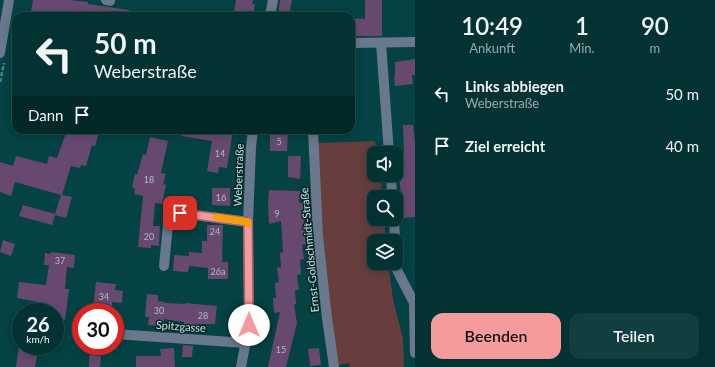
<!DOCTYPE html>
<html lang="de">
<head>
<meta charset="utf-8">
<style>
	:root { --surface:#033233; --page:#113e3f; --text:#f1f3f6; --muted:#97aaac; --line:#244d4e; --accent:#f59b9d }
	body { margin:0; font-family:Lato,sans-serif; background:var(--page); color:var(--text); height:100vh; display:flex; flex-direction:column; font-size:15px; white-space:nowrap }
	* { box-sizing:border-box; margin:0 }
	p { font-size:13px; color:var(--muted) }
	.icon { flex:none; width:22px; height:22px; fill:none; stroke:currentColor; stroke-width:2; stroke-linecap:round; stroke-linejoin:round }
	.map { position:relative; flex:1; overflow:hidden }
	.side { display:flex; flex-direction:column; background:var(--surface); width:300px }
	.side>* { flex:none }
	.top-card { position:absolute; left:12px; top:12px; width:343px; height:122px; border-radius:12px; box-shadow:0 2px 10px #0003,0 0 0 1px var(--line); background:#033233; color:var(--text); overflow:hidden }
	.tools { position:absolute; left:367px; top:146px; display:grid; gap:8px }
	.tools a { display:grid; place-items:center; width:36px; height:36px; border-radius:8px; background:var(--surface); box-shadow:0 2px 10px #0003,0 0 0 1px var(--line); font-size:20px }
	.speed { position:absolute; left:12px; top:303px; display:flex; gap:8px; font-size:20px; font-weight:700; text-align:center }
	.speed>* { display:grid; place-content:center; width:52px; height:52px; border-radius:50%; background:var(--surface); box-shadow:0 2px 10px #0003,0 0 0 1px var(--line); line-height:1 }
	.speed small { font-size:10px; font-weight:400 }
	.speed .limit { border:6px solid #d22; background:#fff; color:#111 }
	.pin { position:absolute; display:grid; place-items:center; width:34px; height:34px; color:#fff; margin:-17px; border-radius:8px; box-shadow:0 2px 6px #0006 }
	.me { position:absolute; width:44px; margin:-22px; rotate:0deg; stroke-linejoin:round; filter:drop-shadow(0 0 3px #0008) }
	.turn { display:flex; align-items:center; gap:14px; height:84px; padding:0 16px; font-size:18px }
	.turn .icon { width:52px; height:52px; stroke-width:2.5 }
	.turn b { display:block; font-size:28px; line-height:34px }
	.then { display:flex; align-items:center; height:38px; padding:0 16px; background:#0003; gap:8px; font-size:15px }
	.eta { display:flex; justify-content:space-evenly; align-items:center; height:68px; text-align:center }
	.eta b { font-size:24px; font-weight:600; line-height:28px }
	.primary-button { display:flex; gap:8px; margin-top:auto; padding:8px 16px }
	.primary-button a { flex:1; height:46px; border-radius:12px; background:var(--accent); color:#111; font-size:16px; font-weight:600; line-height:46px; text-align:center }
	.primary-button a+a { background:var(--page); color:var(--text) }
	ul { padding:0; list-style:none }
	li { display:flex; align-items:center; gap:12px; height:52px; padding:0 16px }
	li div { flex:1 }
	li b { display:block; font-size:15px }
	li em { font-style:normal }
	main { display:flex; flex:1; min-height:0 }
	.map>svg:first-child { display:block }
	.green { fill:#673d3e }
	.building { fill:#67496f }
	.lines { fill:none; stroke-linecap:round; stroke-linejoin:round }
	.path { stroke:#518384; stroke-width:2.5; stroke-dasharray:4 2; stroke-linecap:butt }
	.minor { stroke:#6a788e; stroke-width:10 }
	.route-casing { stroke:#9f6566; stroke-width:10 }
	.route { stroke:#f59b9d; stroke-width:7 }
	.slow { stroke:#f59e0b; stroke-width:7 }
	.labels { text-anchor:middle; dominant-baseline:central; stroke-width:3; stroke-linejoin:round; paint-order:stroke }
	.number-label { font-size:9px; fill:#abbdc7 }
	.street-label { font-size:11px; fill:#c2e4e4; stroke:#072627 }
</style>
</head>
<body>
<main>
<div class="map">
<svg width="415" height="367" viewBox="0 0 415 367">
	<rect width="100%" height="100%" fill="#044244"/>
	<polygon class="green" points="375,141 378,153 374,153 374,175 381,175 382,197 374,197 374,219 384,219 386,241 374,241 374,263 388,263 393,299 403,339 404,367 350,367 349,363 339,365 337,364 322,231 318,143"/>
	<g class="building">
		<polygon points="33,0 70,0 88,2 88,4 129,10 129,16 30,16"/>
		<polygon points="236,0 253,0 252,4 255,4 253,16 233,16"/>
		<polygon points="280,0 292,0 289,16 278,16"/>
		<polygon points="365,0 382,0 382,36 351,36 351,18 365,19"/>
		<polygon points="415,59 415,75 412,75 413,84 395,86 394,76 395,76 395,62"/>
		<polygon points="403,125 413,125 415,143 415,217 402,218 398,153 404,152"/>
		<polygon points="67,130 87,130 99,133 95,146 92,145 86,166 81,165 80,168 71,166 62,195 72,197 66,218 55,215 52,225 19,216 23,205 55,214 61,195 15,182 11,196 0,192 0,162 13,166 16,156 47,164 49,156 57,158"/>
		<polygon points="182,130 233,130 227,168 219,167 218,173 207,171 212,141 181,136"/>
		<polygon points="270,130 288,131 287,151 270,151"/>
		<polygon points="150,137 168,141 161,173 166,174 163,184 166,185 162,204 155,203 154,215 153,226 160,226 159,246 151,245 151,248 138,247 143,196 134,194 135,189 132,187 135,174 137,175 143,154 146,155"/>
		<polygon points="288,156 301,156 300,179 288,177"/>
		<polygon points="212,188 230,188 230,206 212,205"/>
		<polygon points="269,190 300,191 299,203 303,203 306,244 302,245 304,259 300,260 301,274 297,275 299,290 295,290 296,304 294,305 297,323 286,367 268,367 280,312 274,313 273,298 276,298 275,283 279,282 277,268 281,267 280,253 283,252 281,221 269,224 268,205"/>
		<polygon points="207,225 223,225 222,262 228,262 228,279 208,279 208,268 189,266 188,272 173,271 174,255 189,256 189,252 202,253 202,241 207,241"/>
		<polygon points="3,240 15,244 11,256 0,252"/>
		<polygon points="51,252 75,255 74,268 67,267 65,289 69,289 65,320 55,319 55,312 43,312 44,303 17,298 19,282 46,285 49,265 44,265 45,253 51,254"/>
		<polygon points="96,282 116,284 115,290 123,291 122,303 112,302 112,310 93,308"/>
		<polygon points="147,294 158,295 158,301 165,302 165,303 185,304 185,303 217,306 215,324 199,324 198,333 184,332 184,322 164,319 163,326 148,325 149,317 145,317"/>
		<polygon points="183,345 193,346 192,357 182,357"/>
		<polygon points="19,346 39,346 35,367 16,367"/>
		<polygon points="90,346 102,346 100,367 89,367"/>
		<polygon points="174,348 175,367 136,367 136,356 161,356 160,349"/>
		<polygon points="319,348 321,365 310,366 308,349"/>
	</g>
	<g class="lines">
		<polyline class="path" points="0,82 4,63"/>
		<g class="minor">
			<polyline points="106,0 110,1"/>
			<polyline points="270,16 273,0"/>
			<polyline points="351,43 415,42"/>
			<polyline points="381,43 389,153"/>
			<polyline points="0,53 9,0"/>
			<polyline points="313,130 318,236 327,318 334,367"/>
			<polyline points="391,175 392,197"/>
			<polyline points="394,219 395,241"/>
			<polyline points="396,250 397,270 414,303 415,353"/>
			<polyline points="164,266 168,225 172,216 180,213 248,222"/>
			<polyline points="115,334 246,343"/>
			<polyline points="241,367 249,325 248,222 251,147 253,130"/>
		</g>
	</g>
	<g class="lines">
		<defs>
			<polyline id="route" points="180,213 248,222 249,325"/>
		</defs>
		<use href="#route" class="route-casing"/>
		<use href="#route" class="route"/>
		<polyline class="slow" points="216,217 248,222 248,224"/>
	</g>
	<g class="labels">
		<g class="number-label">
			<text x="279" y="141">5</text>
			<text x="220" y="153">14</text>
			<text x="149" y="179">18</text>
			<text x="221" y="197">16</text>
			<text x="277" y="213">9</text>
			<text x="215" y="231">24</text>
			<text x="149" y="236">20</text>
			<text x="60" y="260">37</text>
			<text x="218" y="271">26a</text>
			<text x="104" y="296">34</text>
			<text x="159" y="310">30</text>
			<text x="203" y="315">28</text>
			<text x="281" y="349">15</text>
		</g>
		<g class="street-label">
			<text transform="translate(238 175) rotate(-88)">Weberstraße</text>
			<text transform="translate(309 250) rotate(-95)">Ernst-Goldschmidt-Straße</text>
			<text transform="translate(181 326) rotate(4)">Spitzgasse</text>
		</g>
	</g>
</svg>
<div class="tools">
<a><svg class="icon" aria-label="sound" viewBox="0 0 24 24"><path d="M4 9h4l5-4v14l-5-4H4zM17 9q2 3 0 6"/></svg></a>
<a><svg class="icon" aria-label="search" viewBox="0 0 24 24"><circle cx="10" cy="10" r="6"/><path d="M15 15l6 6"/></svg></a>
<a><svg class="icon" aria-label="layers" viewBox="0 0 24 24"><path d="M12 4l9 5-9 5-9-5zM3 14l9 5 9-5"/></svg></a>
</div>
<div class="speed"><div>26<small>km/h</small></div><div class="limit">30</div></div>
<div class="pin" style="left:180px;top:213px;background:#d93025"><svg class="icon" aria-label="arrive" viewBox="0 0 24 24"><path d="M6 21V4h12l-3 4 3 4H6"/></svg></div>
<svg class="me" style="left:249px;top:325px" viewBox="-20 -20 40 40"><circle r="19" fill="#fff"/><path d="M0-13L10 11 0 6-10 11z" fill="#f59b9d"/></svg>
<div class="top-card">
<div class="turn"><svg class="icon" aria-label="left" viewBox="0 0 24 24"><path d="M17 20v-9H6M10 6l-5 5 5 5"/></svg><div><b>50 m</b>Weberstraße</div></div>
<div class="then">Dann<svg class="icon" aria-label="arrive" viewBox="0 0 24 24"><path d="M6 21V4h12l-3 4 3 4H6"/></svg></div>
</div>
</div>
<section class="side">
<div class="eta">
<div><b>10:49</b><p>Ankunft</p></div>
<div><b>1</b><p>Min.</p></div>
<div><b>90</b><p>m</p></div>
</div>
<ul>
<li><svg class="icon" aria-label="left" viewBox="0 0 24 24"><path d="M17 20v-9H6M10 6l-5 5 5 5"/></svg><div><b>Links abbiegen</b><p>Weberstraße</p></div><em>50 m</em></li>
<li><svg class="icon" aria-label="arrive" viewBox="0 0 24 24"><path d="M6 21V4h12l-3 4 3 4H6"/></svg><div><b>Ziel erreicht</b></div><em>40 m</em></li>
</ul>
<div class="primary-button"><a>Beenden</a><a>Teilen</a></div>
</section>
</main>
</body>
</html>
